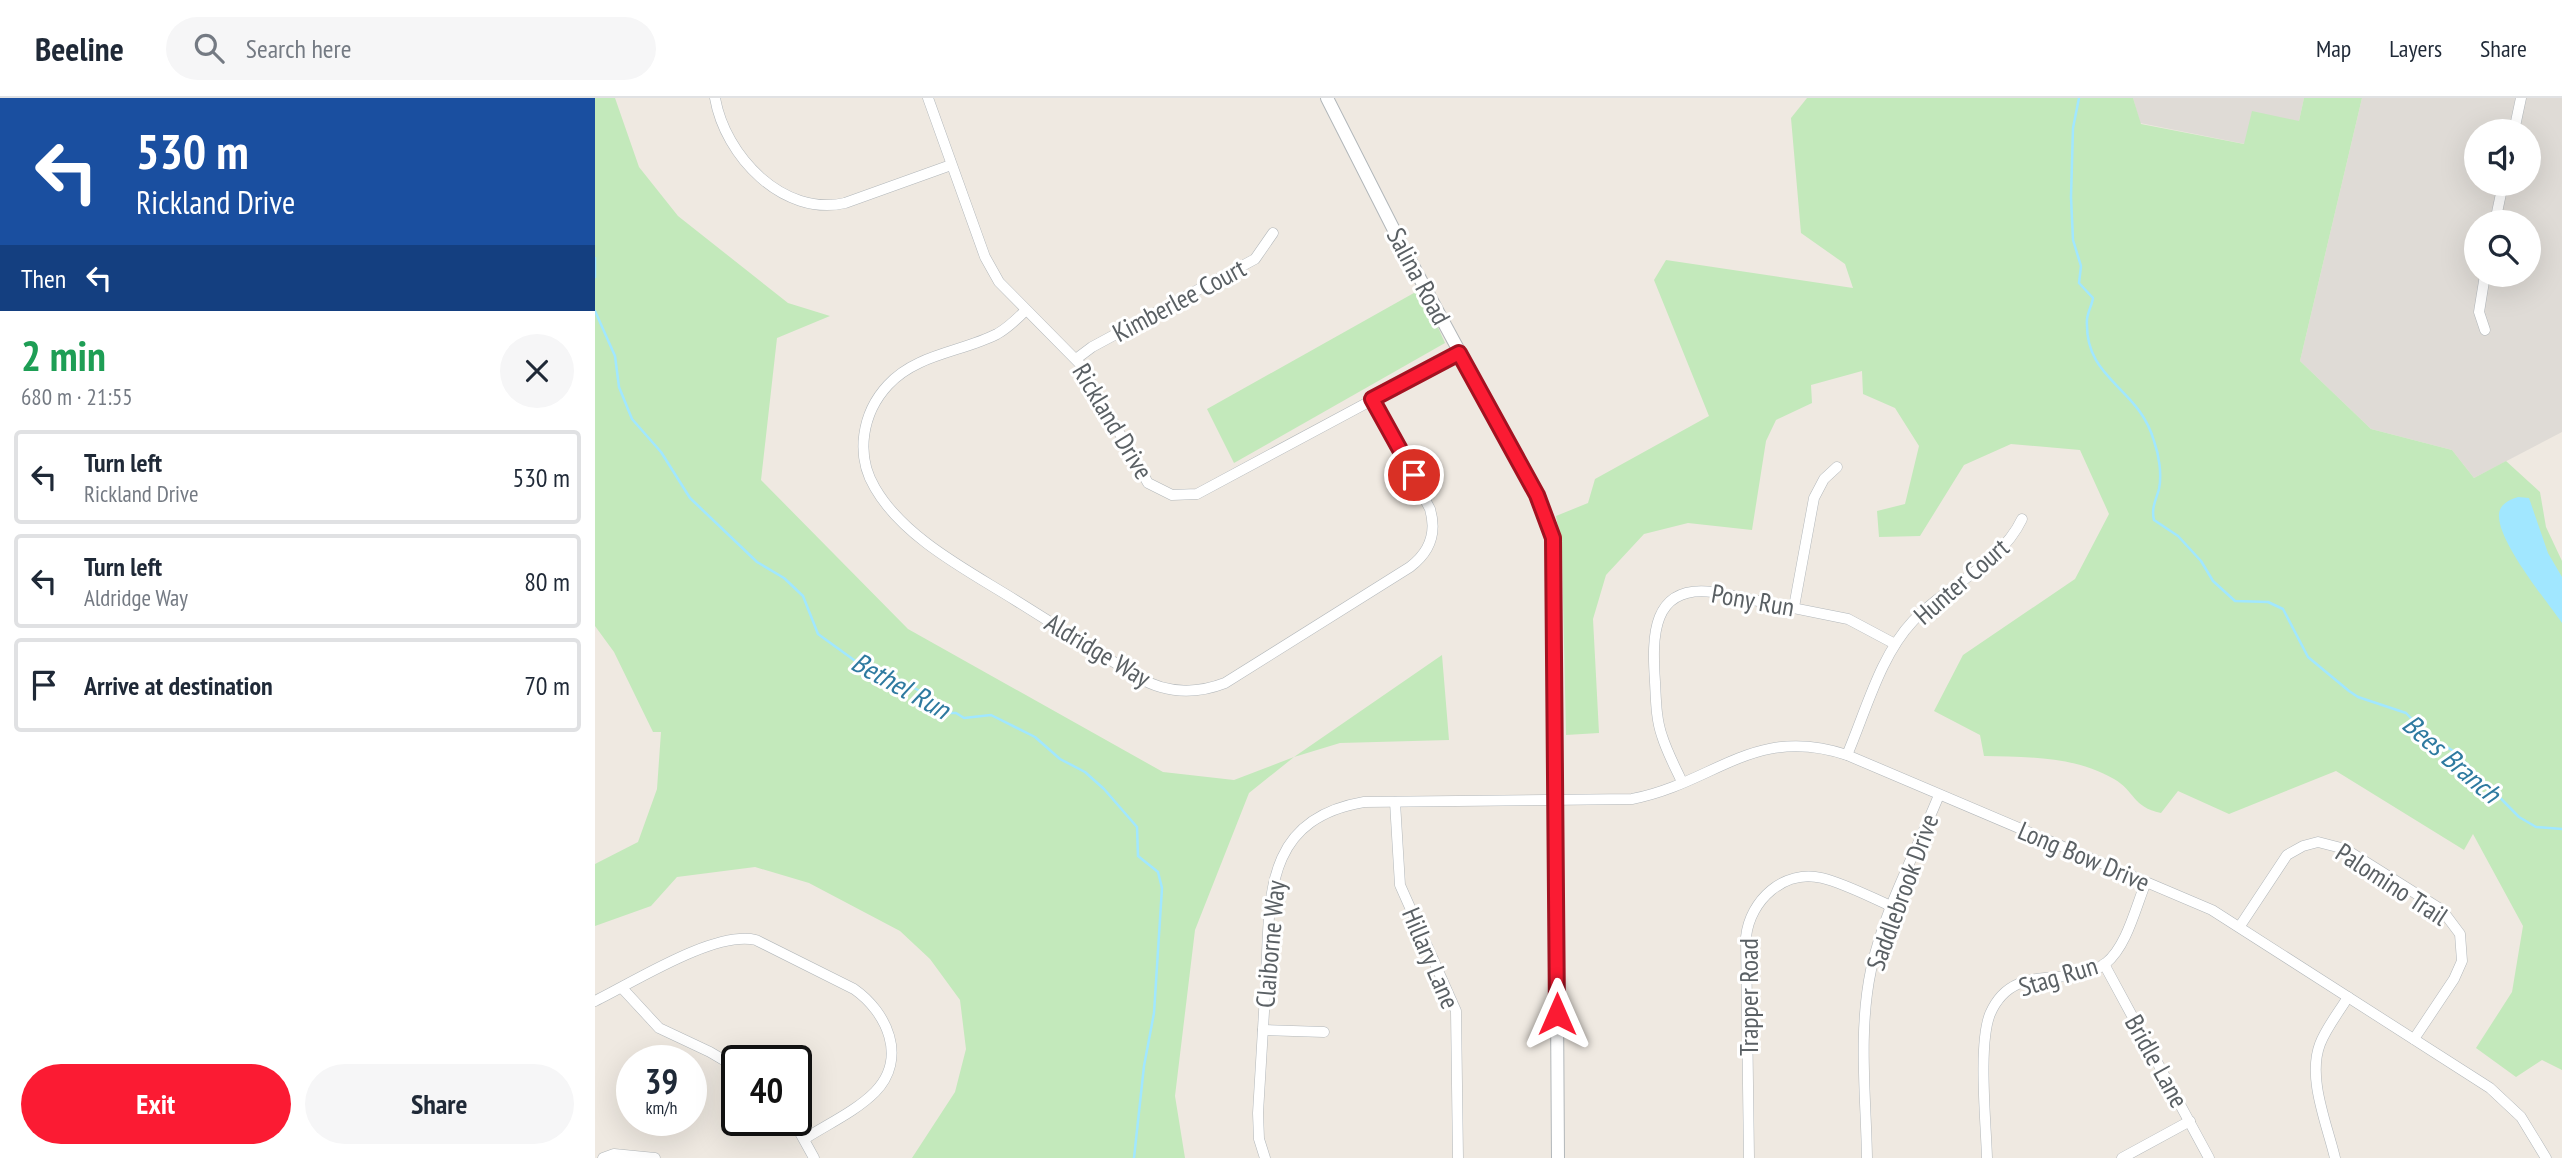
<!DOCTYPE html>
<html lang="en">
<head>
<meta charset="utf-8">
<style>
	:root { --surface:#fff; --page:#f6f6f7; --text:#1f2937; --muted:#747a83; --line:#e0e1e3; --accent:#fb1b33 }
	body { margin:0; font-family:"PT Sans Narrow",sans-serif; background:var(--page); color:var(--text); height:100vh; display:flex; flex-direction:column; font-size:26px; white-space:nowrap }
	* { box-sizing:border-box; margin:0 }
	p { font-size:23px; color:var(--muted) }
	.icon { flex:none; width:38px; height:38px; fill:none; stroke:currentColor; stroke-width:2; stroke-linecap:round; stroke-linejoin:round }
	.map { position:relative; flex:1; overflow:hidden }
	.details { display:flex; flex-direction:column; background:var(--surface); width:595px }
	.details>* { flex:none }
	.hud { background:#1a4fa0; color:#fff; overflow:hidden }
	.buttons { position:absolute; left:1869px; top:21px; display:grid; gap:14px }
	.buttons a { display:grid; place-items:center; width:77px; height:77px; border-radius:50%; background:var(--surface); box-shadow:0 7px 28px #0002; font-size:35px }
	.speed { position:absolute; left:21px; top:947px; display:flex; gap:14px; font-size:35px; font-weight:700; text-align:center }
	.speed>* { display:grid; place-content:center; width:91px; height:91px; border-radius:50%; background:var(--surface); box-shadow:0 7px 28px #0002; line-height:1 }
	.speed small { font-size:18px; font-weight:400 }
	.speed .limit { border:4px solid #111; border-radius:10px; background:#fff; color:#111 }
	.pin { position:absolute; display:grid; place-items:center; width:60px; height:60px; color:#fff; margin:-30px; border:4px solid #fff; border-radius:50%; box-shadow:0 2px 7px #0007 }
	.me { position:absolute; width:77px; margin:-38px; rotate:0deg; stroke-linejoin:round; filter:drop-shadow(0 0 5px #0008) }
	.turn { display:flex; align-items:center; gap:24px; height:147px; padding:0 21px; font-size:32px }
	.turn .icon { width:91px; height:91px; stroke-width:2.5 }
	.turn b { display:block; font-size:49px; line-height:60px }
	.then { display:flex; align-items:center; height:66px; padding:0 21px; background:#0003; gap:14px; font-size:26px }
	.round { display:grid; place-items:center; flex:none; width:74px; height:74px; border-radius:37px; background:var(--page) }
	.overview { display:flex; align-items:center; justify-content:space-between; height:119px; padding:0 21px }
	h1 { font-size:42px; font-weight:800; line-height:52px; color:#1e9e55 }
	.button { display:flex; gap:14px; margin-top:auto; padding:14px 21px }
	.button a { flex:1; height:80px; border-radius:42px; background:var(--accent); color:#fff; font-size:28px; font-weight:800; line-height:80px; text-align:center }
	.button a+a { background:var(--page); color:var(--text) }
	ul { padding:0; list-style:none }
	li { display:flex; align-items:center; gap:21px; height:94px; margin:0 14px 10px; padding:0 7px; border:4px solid var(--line); border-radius:7px }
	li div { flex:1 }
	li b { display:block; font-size:26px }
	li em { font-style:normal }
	header { display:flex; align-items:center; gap:42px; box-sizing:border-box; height:98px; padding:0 35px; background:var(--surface); border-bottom:2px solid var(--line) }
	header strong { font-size:33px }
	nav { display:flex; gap:38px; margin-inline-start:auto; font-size:24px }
	.search { width:490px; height:63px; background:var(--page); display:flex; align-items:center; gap:18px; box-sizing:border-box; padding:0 24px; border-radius:38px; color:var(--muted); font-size:26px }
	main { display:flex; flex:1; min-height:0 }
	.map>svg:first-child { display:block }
	.industrial { fill:#dfdbd6; fill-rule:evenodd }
	.green { fill:#c3e9bb }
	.water { fill:#a1e7ff }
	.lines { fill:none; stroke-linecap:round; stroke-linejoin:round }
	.stream { stroke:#a1e7ff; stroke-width:2.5 }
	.minor-casing { stroke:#b2b7ba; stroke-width:11 }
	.tertiary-casing { stroke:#b2b7ba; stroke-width:14 }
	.minor { stroke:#fff; stroke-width:10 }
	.tertiary { stroke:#fff; stroke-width:12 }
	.route-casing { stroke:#a31221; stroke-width:18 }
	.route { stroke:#fb1b33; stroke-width:12 }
	.labels { text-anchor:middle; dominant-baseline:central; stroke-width:6; stroke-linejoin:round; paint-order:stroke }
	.street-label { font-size:26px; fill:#5a6064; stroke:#fff }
	.water-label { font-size:28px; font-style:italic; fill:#2e7aa0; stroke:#fff }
</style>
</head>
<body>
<header>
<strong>Beeline</strong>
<div class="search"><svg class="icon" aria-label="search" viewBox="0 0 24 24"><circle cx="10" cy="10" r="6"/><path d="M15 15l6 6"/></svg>Search here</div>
<nav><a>Map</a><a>Layers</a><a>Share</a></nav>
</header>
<main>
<section class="details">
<div class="hud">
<div class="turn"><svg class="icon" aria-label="left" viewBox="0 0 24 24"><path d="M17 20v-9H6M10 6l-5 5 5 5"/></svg><div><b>530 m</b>Rickland Drive</div></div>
<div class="then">Then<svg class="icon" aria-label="left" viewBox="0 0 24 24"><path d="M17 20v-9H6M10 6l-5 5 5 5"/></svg></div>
</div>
<div class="overview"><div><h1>2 min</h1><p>680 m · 21:55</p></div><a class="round"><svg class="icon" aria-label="close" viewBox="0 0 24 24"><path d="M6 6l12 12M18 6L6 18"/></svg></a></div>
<ul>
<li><svg class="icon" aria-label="left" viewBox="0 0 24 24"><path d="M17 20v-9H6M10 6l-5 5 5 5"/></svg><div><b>Turn left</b><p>Rickland Drive</p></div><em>530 m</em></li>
<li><svg class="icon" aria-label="left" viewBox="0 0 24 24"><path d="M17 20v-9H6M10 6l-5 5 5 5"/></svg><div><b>Turn left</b><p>Aldridge Way</p></div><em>80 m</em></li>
<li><svg class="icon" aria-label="arrive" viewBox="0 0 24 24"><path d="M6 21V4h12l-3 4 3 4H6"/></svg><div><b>Arrive at destination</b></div><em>70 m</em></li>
</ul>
<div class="button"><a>Exit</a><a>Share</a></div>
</section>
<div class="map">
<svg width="1967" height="1060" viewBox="0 0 1967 1060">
	<rect width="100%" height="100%" fill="#efe9e1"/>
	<g class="industrial">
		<polygon points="1538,0 1709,0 1704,23 1650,46 1545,25"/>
		<path d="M1767,0H1967V334L1879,380L1857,352L1776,331L1705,263ZM1881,33H1934V86H1881ZM1881,124H1934V177H1881Z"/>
	</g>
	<g class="green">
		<polygon points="0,0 20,0 44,69 83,118 193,205 235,218 182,240 166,382 313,531 568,674 639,682 699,659 847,557 854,642 745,645 699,659 654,695 600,832 580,998 590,1060 317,1060 360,994 371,951 365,902 335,861 305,833 214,785 160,769 82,779 56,808 0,828 0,766 43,744 62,691 66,634 58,634 19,554 0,528"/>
		<path d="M1212,0H1538L1546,26L1649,46L1657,13L1704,23L1709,0H1767L1705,263L1776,331L1857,352L1879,380L1911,363L1945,394L1951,429L1967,463V972L1947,962L1921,979L1881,950L1917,894L1928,828L1878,736L1869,752L1741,673L1634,716L1583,693L1566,715C1537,709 1540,693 1519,681C1479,658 1433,659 1389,658L1385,637L1339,613L1368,557L1480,481L1514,416L1485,352L1416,346L1369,367L1325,438L1284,439L1282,413L1310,406L1324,348L1300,310L1268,296L1267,273L1216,287L1217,305L1181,322L1171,343L1157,432L1093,425L1049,436L1011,477L998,521L1004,635L971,637L967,453L961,418L993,405L1000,381L1114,318L1059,182L1071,162L1258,190L1250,166L1206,135L1196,20Z"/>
		<polygon points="826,191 850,245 639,365 612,311"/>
	</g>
	<path class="water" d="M1923,399L1934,400L1953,455L1967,479V525C1951,502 1902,443 1904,416C1905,406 1914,402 1923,399Z"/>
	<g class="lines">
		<g class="stream">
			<path d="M1484,0L1478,30L1476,99L1478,142L1486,168L1484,185L1498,200C1497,207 1493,213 1492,221C1489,283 1543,287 1559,343C1564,357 1567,376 1564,391C1561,402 1556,410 1559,422L1583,438L1606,463L1618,483L1640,503L1673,504L1688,511L1713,559L1754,593L1763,599L1811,615L1832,637L1860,654L1924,719L1941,729L1967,731"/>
			<polyline points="0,160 0,179"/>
			<polyline points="0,213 20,258 24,289 37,321 66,354 95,400 162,464 189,480 208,498 223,536 270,570 284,571 336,599 342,603 346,615 361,615 369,620 396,617 440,639 465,661 490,674 509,691 542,729 543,758 563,774 567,790 559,915 549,968 539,1060"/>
		</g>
		<defs>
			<g id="minor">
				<path d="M120,0C130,58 188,119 250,105L356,67"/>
				<polyline points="333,0 390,159 404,184 485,266 553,385 577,397 602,396 865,255"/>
				<polyline points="1919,33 1926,0"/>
				<polyline points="1900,124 1908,86"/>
				<polyline points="1890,177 1884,214 1890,232"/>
				<path d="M431,212C422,221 413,230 402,236C367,254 321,256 293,287C267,315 260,357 280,390C309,440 372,472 420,502C460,527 500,552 541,578C569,595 599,597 630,585L815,469C835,454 842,435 835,411L777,301"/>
				<polyline points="481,261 497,249 660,161 678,135"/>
				<polyline points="1199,509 1219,400 1229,381 1242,369"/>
				<path d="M1252,657C1271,613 1285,558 1318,523C1352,487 1405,467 1427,421"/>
				<path d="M1087,684C1080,669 1072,654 1067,638C1061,621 1061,602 1060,584C1057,539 1056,486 1118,494L1253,521L1300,546"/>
				<polyline points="800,704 805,787 861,913 863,1060"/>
				<polyline points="1645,828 1692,757 1708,748 1723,744 1750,751 1847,812 1865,836 1867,863 1859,881 1819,941"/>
				<polyline points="1509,866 1614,1060"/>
				<polyline points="27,890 64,930 115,954 142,970"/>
				<path d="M0,903C39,884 120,832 161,842L259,891C292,914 313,960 280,994C261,1013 233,1026 211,1040"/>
				<polyline points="668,932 729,934"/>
				<polyline points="198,1022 219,1060"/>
				<polyline points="8,1060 19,1056 60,1060"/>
				<path d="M670,1060L664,1041L663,1015C666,970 668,925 671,880C675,800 668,721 769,704L1037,701C1120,685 1159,626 1252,657L1617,812L1895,990L1926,1019L1951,1060"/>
				<path d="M1154,1060L1151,839C1155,802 1189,771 1227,780C1251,786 1275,799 1298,809"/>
				<path d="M1272,1060C1271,999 1263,933 1276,872C1289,812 1321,754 1344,697"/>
				<path d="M1392,1060C1391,1025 1383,946 1395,916C1419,860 1476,893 1511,865C1532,848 1541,808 1551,784"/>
				<polyline points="1527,1060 1595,1023"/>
				<path d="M1740,1060C1732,1026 1712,980 1725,946C1731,930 1744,914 1753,899"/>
			</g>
			<polyline id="tertiary" points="732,0 803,140 942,397 955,428 959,452 963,1060"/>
		</defs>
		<use href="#minor" class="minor-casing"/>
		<use href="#tertiary" class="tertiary-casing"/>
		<use href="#minor" class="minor"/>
		<use href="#tertiary" class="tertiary"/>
	</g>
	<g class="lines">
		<defs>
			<polyline id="route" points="819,377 777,301 864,255 942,397 958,440 962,916"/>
		</defs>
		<use href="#route" class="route-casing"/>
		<use href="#route" class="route"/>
	</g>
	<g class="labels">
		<g class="street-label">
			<text transform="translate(824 178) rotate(62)">Salina Road</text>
			<text transform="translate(584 202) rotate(-28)">Kimberlee Court</text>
			<text transform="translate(518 323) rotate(59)">Rickland Drive</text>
			<text transform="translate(1366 483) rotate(-41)">Hunter Court</text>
			<text transform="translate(1158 502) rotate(10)">Pony Run</text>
			<text transform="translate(503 552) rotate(31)">Aldridge Way</text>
			<text transform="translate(1489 758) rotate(23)">Long Bow Drive</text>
			<text transform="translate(1797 786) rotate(33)">Palomino Trail</text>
			<text transform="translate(1307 794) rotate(-70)">Saddlebrook Drive</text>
			<text transform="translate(675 846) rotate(-85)">Claiborne Way</text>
			<text transform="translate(836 860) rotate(67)">Hillary Lane</text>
			<text transform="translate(1463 878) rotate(-17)">Stag Run</text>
			<text transform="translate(1153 899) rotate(-90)">Trapper Road</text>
			<text transform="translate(1562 963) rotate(61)">Bridle Lane</text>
		</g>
		<g class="water-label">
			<text transform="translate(306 587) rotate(29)">Bethel Run</text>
			<text transform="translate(1857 660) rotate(41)">Bees Branch</text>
		</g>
	</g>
</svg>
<div class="buttons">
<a><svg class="icon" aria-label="sound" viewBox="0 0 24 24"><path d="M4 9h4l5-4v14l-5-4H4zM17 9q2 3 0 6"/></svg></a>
<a><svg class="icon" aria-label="search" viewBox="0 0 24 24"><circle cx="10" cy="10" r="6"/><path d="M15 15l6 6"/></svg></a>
</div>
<div class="speed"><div>39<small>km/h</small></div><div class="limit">40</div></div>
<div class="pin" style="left:819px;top:377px;background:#d93025"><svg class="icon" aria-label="arrive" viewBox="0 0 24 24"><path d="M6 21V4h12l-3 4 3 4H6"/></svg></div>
<svg class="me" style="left:962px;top:916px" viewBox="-20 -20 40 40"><path d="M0-17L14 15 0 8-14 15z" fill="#fb1b33" stroke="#fff" stroke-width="4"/></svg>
</div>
</main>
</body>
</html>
